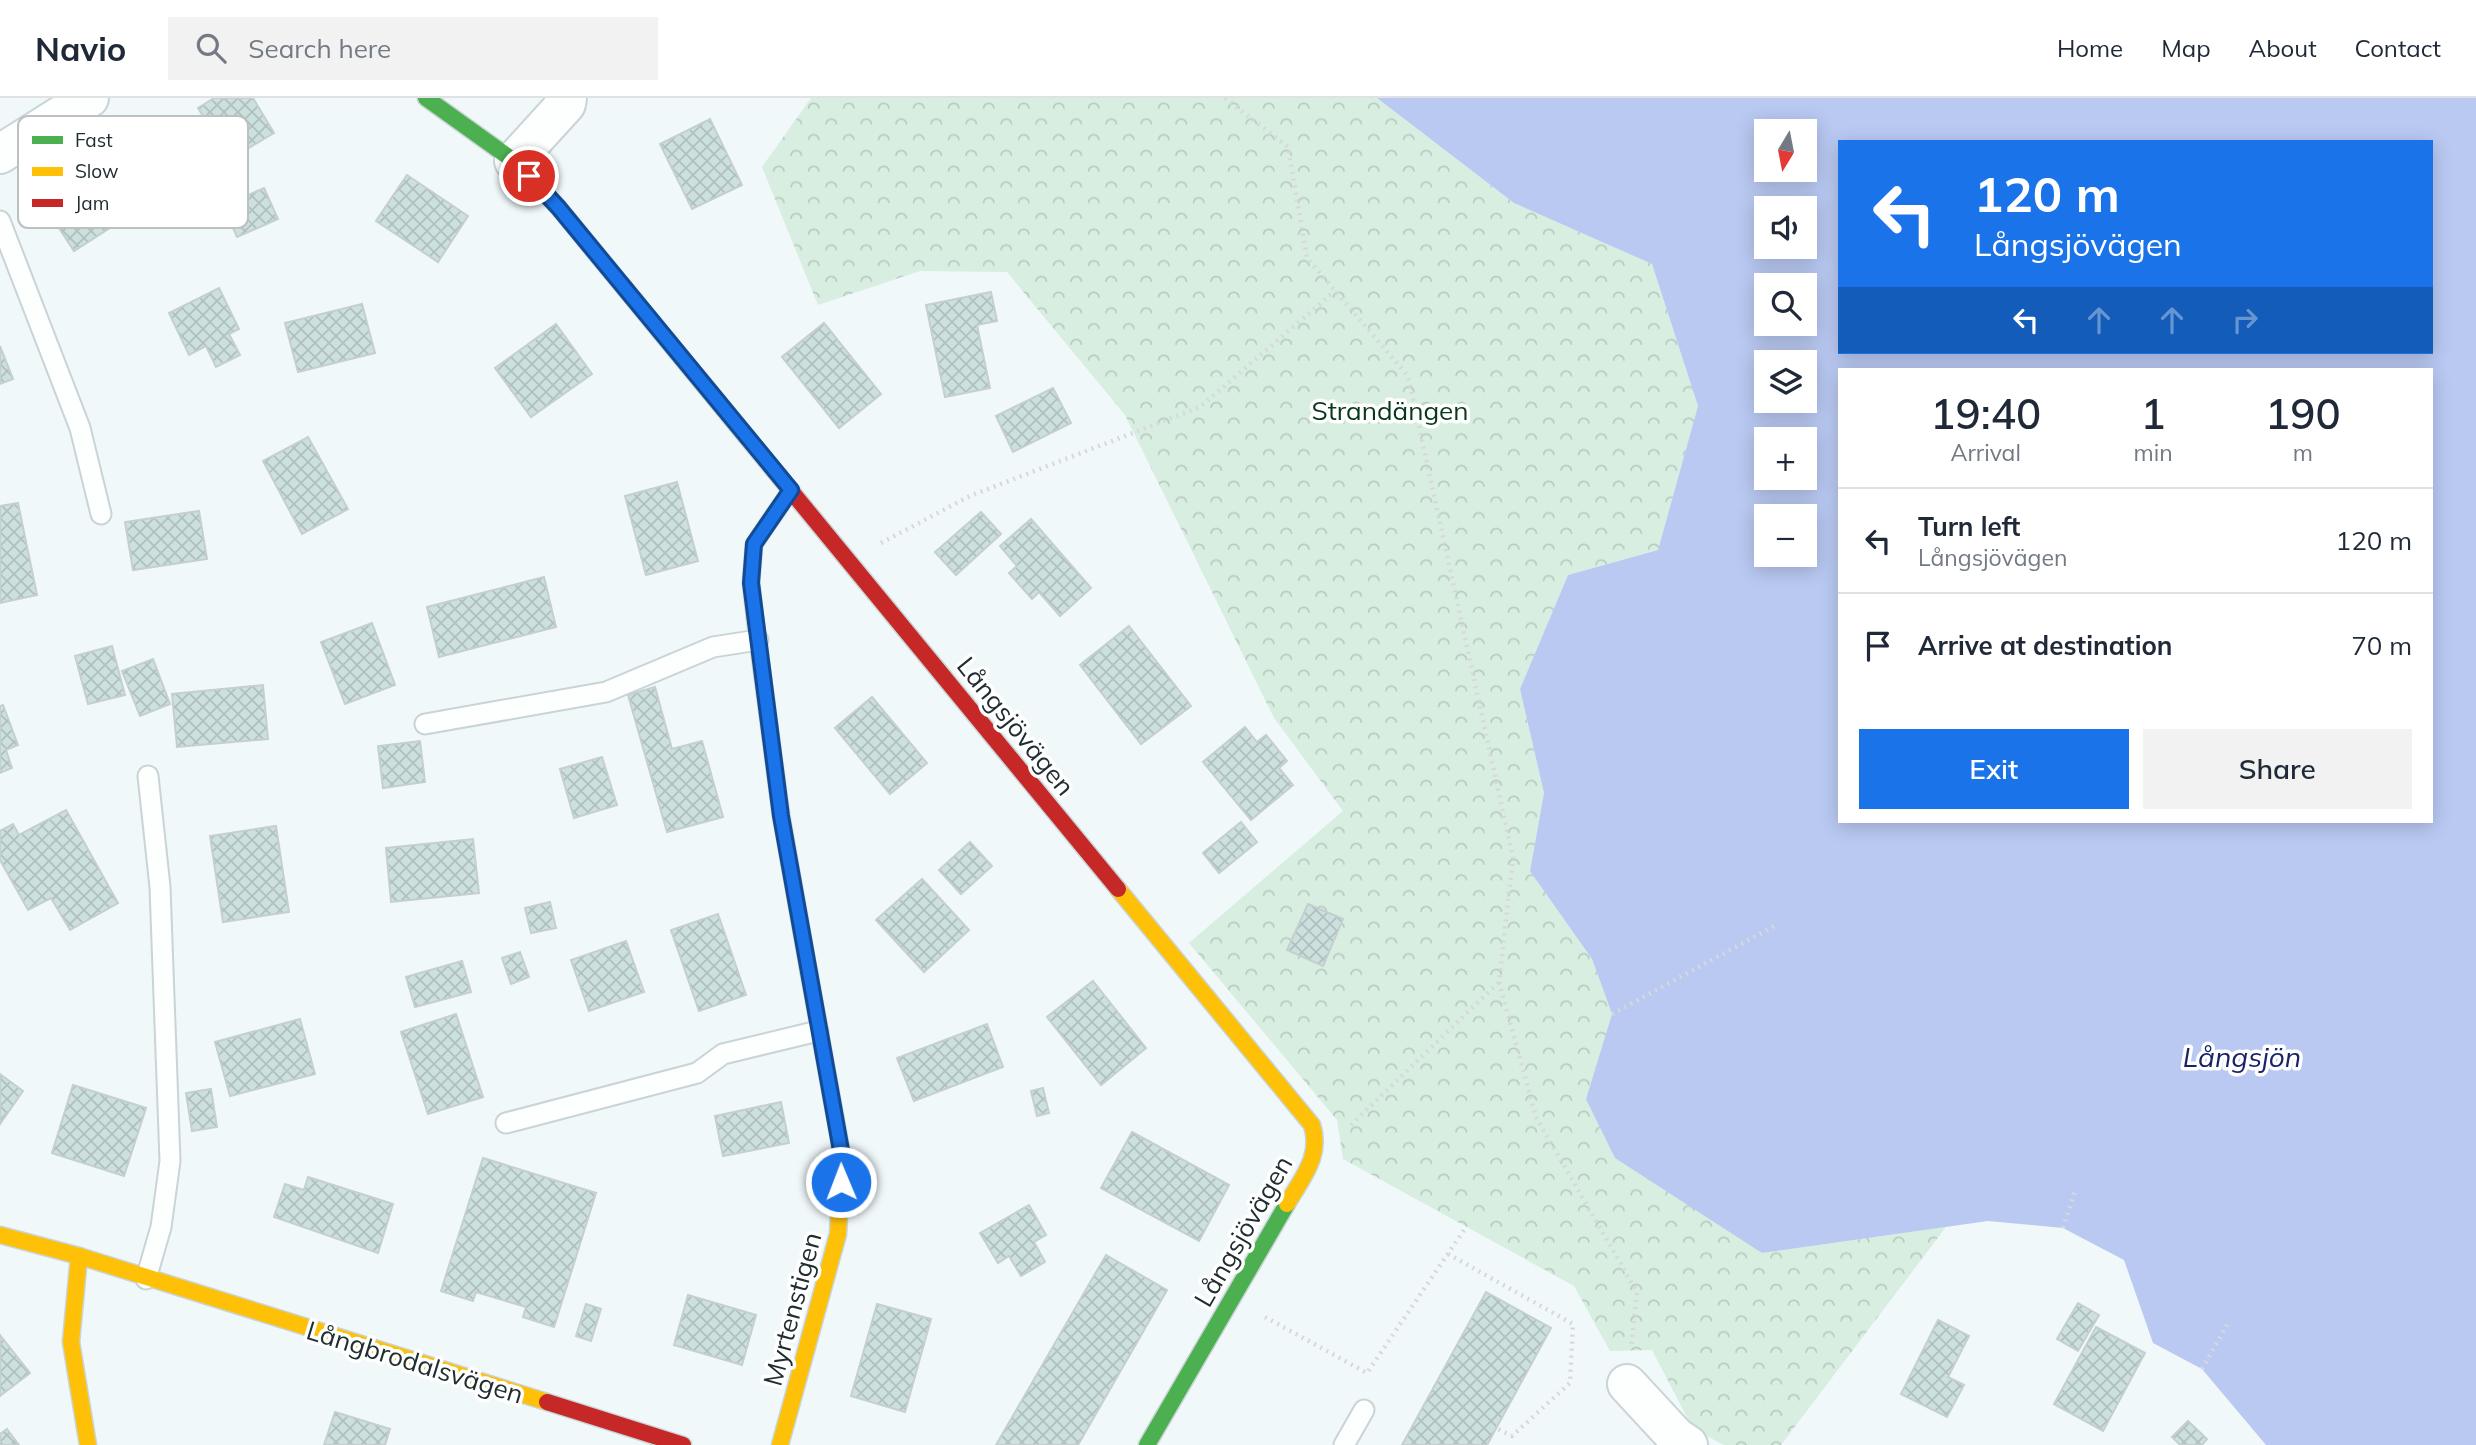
<!DOCTYPE html>
<html lang="en">
<head>
<meta charset="utf-8">
<style>
	:root { --surface:#fff; --page:#f2f2f3; --text:#1f2937; --muted:#747a83; --line:#e0e1e3; --accent:#1a73e8 }
	body { margin:0; font-family:Mulish,sans-serif; background:var(--page); color:var(--text); height:100vh; display:flex; flex-direction:column; font-size:26px; white-space:nowrap }
	* { box-sizing:border-box; margin:0 }
	p { font-size:23px; color:var(--muted) }
	.icon { flex:none; width:38px; height:38px; fill:none; stroke:currentColor; stroke-width:2; stroke-linecap:round; stroke-linejoin:round }
	.map { position:relative; flex:1; overflow:hidden }
	.drawer { position:absolute; left:1838px; top:270px; width:595px; height:455px; display:flex; flex-direction:column; background:var(--surface); border-radius:0px; box-shadow:0 4px 18px #0003 }
	.drawer>* { flex:none }
	.guide { position:absolute; left:1838px; top:42px; width:595px; height:214px; border-radius:0px; box-shadow:0 4px 18px #0003; background:#1a73e8; color:#fff; overflow:hidden }
	.needle { width:46px; rotate:190deg }
	.controls { position:absolute; left:1754px; top:21px; display:grid; gap:14px }
	.controls a { display:grid; place-items:center; width:63px; height:63px; border-radius:0px; background:var(--surface); box-shadow:0 4px 18px #0003; font-size:35px }
	.pin { position:absolute; display:grid; place-items:center; width:60px; height:60px; color:#fff; margin:-30px; border:4px solid #fff; border-radius:50%; box-shadow:0 2px 7px #0007 }
	.me { position:absolute; width:77px; margin:-38px; rotate:359deg; stroke-linejoin:round; filter:drop-shadow(0 0 5px #0008) }
	.turn { display:flex; align-items:center; gap:24px; height:147px; padding:0 21px; font-size:32px }
	.turn .icon { width:91px; height:91px; stroke-width:2.5 }
	.turn b { display:block; font-size:49px; line-height:60px }
	.lanes { display:flex; align-items:center; height:66px; padding:0 21px; background:#0003; justify-content:center; gap:35px; direction:ltr }
	.lanes .off { opacity:.35 }
	.eta { display:flex; justify-content:space-evenly; align-items:center; height:119px; text-align:center }
	.eta b { font-size:42px; font-weight:600; line-height:49px }
	.primary-button { display:flex; gap:14px; margin-top:auto; padding:14px 21px }
	.primary-button a { flex:1; height:80px; border-radius:0px; background:var(--accent); color:#fff; font-size:28px; font-weight:600; line-height:80px; text-align:center }
	.primary-button a+a { background:var(--page); color:var(--text) }
	ul { padding:0; list-style:none }
	li { display:flex; align-items:center; gap:21px; height:105px; padding:0 21px; border-top:2px solid var(--line) }
	li div { flex:1 }
	li b { display:block; font-size:26px }
	li em { font-style:normal }
	header { display:flex; align-items:center; gap:42px; box-sizing:border-box; height:98px; padding:0 35px; background:var(--surface); border-bottom:2px solid var(--line) }
	header strong { font-size:33px }
	nav { display:flex; gap:38px; margin-inline-start:auto; font-size:24px }
	.search { width:490px; height:63px; background:var(--page); display:flex; align-items:center; gap:18px; box-sizing:border-box; padding:0 24px; border-radius:0px; color:var(--muted); font-size:26px }
	.map>svg:first-child { display:block }
	.forest { fill:url(#forest-crowns) }
	.water { fill:#b9c9f2; fill-rule:evenodd }
	.building { fill:url(#building-cross-hatch); stroke:#c5cfcf; stroke-width:2 }
	.lines { fill:none; stroke-linecap:round; stroke-linejoin:round }
	.lane-casing { stroke:#c9d4d6; stroke-width:23 }
	.street-casing { stroke:#c9d4d6; stroke-width:42 }
	.fast-casing { stroke:#c9d4d6; stroke-width:19 }
	.slow-casing { stroke:#c9d4d6; stroke-width:19 }
	.jam-casing { stroke:#c9d4d6; stroke-width:19 }
	.path { stroke:#d6d9da; stroke-width:4.5; stroke-dasharray:2 5; stroke-linecap:butt }
	.lane { stroke:#fdfefe; stroke-width:19 }
	.street { stroke:#fdfefe; stroke-width:38 }
	.fast { stroke:#4caf50; stroke-width:16 }
	.slow { stroke:#ffc107; stroke-width:16 }
	.jam { stroke:#c62828; stroke-width:16 }
	.route-casing { stroke:#114b97; stroke-width:18 }
	.route { stroke:#1a73e8; stroke-width:12 }
	.labels { text-anchor:middle; dominant-baseline:central; stroke-width:7; stroke-linejoin:round; paint-order:stroke }
	.park-label { font-size:26px; fill:#09371b; stroke:#fff }
	.street-label { font-size:26px; fill:#202e31; stroke:#fff }
	.water-label { font-size:28px; font-style:italic; fill:#182466; stroke:#fff }
	.key { fill:#fff; stroke:#bcc0c1; stroke-width:2 }
	.key-label { font-size:19px; fill:#202e31 }
</style>
</head>
<body>
<header>
<strong>Navio</strong>
<div class="search"><svg class="icon" aria-label="search" viewBox="0 0 24 24"><circle cx="10" cy="10" r="6"/><path d="M15 15l6 6"/></svg>Search here</div>
<nav><a>Home</a><a>Map</a><a>About</a><a>Contact</a></nav>
</header>
<div class="map">
<svg width="2476" height="1347" viewBox="0 0 2476 1347">
	<defs>
		<pattern id="forest-crowns" width="20" height="18" patternUnits="userSpaceOnUse" patternTransform="scale(1.75)"><rect width="20" height="18" fill="#d7eee0"/><path d="M2 6a3 3 0 1 1 6 0M12 15a3 3 0 1 1 6 0" fill="none" stroke="#b8ccc1"/></pattern>
		<pattern id="building-cross-hatch" width="8" height="8" patternUnits="userSpaceOnUse" patternTransform="scale(1.75)"><rect width="8" height="8" fill="#cce0de"/><path d="M0 0l8 8M0 8l8-8" fill="none" stroke="#afc0bf"/></pattern>
	</defs>
	<rect width="100%" height="100%" fill="#f0f8fa"/>
	<polygon class="forest" points="811,0 1377,0 1514,105 1652,166 1698,308 1658,452 1568,477 1520,591 1544,695 1530,773 1592,861 1612,916 1586,1001 1762,1155 1946,1129 1781,1347 1724,1347 1693,1331 1652,1252 1610,1253 1574,1188 1343,1061 1337,1022 1189,845 1343,713 1274,620 1125,317 1007,174 920,173 818,207 762,69"/>
	<path class="water" d="M1377,0H2476V1347H2266L2202,1271L2153,1245L2124,1162L2063,1130L1988,1123L1762,1155L1615,1060L1586,1001L1612,916L1592,861L1530,773L1544,695L1520,591L1568,477L1658,452L1698,308L1652,166L1514,105ZM1766,33H1804V72H1766ZM1839,44H2431V254H1839ZM1766,110H1804V149H1766ZM1766,187H1804V226H1766ZM1766,264H1804V303H1766ZM2431,271V723H1839V271ZM1766,341H1804V380H1766ZM1804,418V457H1766V418Z"/>
	<g class="building">
		<polygon points="214,0 253,0 274,35 230,61 198,10"/>
		<polygon points="710,21 742,87 692,111 660,46"/>
		<polygon points="112,64 141,110 74,153 44,107"/>
		<polygon points="407,77 468,118 438,164 376,123"/>
		<polygon points="264,90 278,121 237,139 223,108"/>
		<polygon points="219,190 239,231 229,236 240,257 216,269 206,248 189,257 169,215"/>
		<polygon points="991,194 997,223 977,227 990,290 945,299 926,207"/>
		<polygon points="362,206 375,255 298,274 285,225"/>
		<polygon points="824,225 881,296 839,330 782,259"/>
		<polygon points="556,226 592,276 531,319 495,270"/>
		<polygon points="0,248 13,281 0,286"/>
		<polygon points="1053,290 1071,325 1013,354 996,318"/>
		<polygon points="308,339 348,411 302,436 263,363"/>
		<polygon points="677,384 698,463 646,477 625,398"/>
		<polygon points="18,405 37,497 0,505 0,408"/>
		<polygon points="199,413 207,461 133,472 125,424"/>
		<polygon points="981,414 1001,436 956,477 935,454"/>
		<polygon points="1031,421 1091,490 1060,518 1039,494 1032,501 1009,475 1017,468 1000,448"/>
		<polygon points="544,479 556,529 439,559 427,509"/>
		<polygon points="372,525 395,587 345,606 321,544"/>
		<polygon points="1129,528 1191,608 1141,646 1080,567"/>
		<polygon points="112,548 125,597 88,606 75,558"/>
		<polygon points="153,561 170,606 140,618 122,573"/>
		<polygon points="263,587 268,641 177,649 172,596"/>
		<polygon points="655,589 672,651 702,643 723,719 667,734 628,597"/>
		<polygon points="872,599 927,665 890,696 835,630"/>
		<polygon points="3,607 18,647 6,652 12,670 0,675 0,608"/>
		<polygon points="1245,629 1257,644 1266,637 1287,663 1279,670 1293,687 1251,722 1203,664"/>
		<polygon points="420,643 425,684 383,690 378,648"/>
		<polygon points="602,659 617,707 574,720 560,671"/>
		<polygon points="66,712 118,805 70,832 51,800 28,812 0,762 0,733 13,726 19,737"/>
		<polygon points="1241,724 1257,744 1219,775 1203,755"/>
		<polygon points="276,728 289,814 223,824 210,738"/>
		<polygon points="473,741 479,795 391,804 386,750"/>
		<polygon points="970,744 992,768 961,796 939,772"/>
		<polygon points="922,781 969,832 924,874 876,822"/>
		<polygon points="550,804 556,830 531,835 525,810"/>
		<polygon points="1308,806 1343,821 1323,868 1287,852"/>
		<polygon points="718,816 746,897 699,913 671,832"/>
		<polygon points="626,843 644,894 589,913 571,862"/>
		<polygon points="520,854 529,879 511,886 502,860"/>
		<polygon points="462,863 471,894 415,909 406,879"/>
		<polygon points="1093,883 1146,950 1101,987 1047,919"/>
		<polygon points="456,916 483,999 428,1016 401,934"/>
		<polygon points="300,921 315,976 230,998 215,944"/>
		<polygon points="987,926 1003,969 914,1003 897,960"/>
		<polygon points="0,976 23,993 0,1026"/>
		<polygon points="73,987 146,1010 124,1078 52,1055"/>
		<polygon points="1043,990 1049,1015 1037,1018 1031,993"/>
		<polygon points="211,991 217,1029 192,1033 186,995"/>
		<polygon points="781,1004 789,1045 723,1058 715,1018"/>
		<polygon points="1132,1034 1229,1087 1199,1143 1101,1090"/>
		<polygon points="483,1060 596,1095 554,1229 523,1219 526,1209 476,1194 473,1203 441,1193"/>
		<polygon points="308,1079 393,1106 378,1155 274,1119 285,1086 304,1092"/>
		<polygon points="1029,1107 1046,1137 1034,1144 1045,1164 1021,1178 1009,1158 998,1165 980,1135"/>
		<polygon points="1106,1157 1167,1192 1078,1347 996,1347"/>
		<polygon points="1486,1194 1551,1230 1487,1347 1402,1347"/>
		<polygon points="688,1197 756,1217 742,1267 674,1247"/>
		<polygon points="2078,1205 2099,1217 2078,1253 2057,1241"/>
		<polygon points="586,1206 601,1211 591,1243 576,1238"/>
		<polygon points="877,1206 931,1221 905,1314 851,1298"/>
		<polygon points="1938,1222 1969,1238 1948,1279 1964,1287 1947,1319 1901,1296"/>
		<polygon points="2096,1229 2145,1255 2103,1333 2054,1306"/>
		<polygon points="0,1237 30,1275 0,1298"/>
		<polygon points="335,1314 390,1331 385,1347 324,1347"/>
		<polygon points="2188,1323 2207,1341 2202,1347 2180,1347 2172,1339"/>
		<polygon points="7,1331 19,1347 0,1347 0,1336"/>
	</g>
	<g class="lines">
		<defs>
			<g id="lane">
				<polyline points="0,123 80,330 101,416"/>
				<polyline points="425,626 606,594 713,549 758,542"/>
				<polyline points="506,1025 697,975 723,956 818,933"/>
				<polyline points="146,1181 161,1129 170,1063 160,789 148,678"/>
				<polyline points="1344,1347 1364,1312"/>
			</g>
			<g id="street">
				<polyline points="0,56 89,0"/>
				<polyline points="514,63 566,6 567,0"/>
				<polyline points="1627,1286 1676,1339 1688,1347"/>
			</g>
			<g id="fast">
				<polyline points="426,0 514,63 558,109 736,326"/>
				<polyline points="1147,1347 1287,1106"/>
			</g>
			<g id="slow">
				<polyline points="755,520 751,485 754,446 791,392"/>
				<path d="M1118,791L1312,1027C1322,1058 1302,1080 1287,1106"/>
				<polyline points="0,1137 79,1158 547,1304"/>
				<polyline points="79,1158 71,1244 88,1347"/>
				<polyline points="780,1347 838,1136 842,1057 809,875"/>
			</g>
			<g id="jam">
				<polyline points="736,326 1118,791"/>
				<polyline points="755,520 781,717 809,875"/>
				<polyline points="547,1304 683,1347"/>
			</g>
		</defs>
		<use href="#lane" class="lane-casing"/>
		<use href="#street" class="street-casing"/>
		<use href="#fast" class="fast-casing"/>
		<use href="#slow" class="slow-casing"/>
		<use href="#jam" class="jam-casing"/>
		<g class="path">
			<polyline points="1225,0 1288,49 1307,160 1408,278 1513,760 1499,884 1536,1019 1637,1194 1631,1250"/>
			<polyline points="881,445 970,398 1200,309 1335,193"/>
			<polyline points="1612,916 1778,826"/>
			<polyline points="1351,1027 1499,884"/>
			<polyline points="2063,1130 2076,1090"/>
			<polyline points="1448,1156 1573,1226 1570,1285 1512,1338 1496,1330"/>
			<polyline points="1265,1219 1367,1275 1466,1129"/>
			<polyline points="2202,1271 2227,1227"/>
		</g>
		<use href="#lane" class="lane"/>
		<use href="#street" class="street"/>
		<use href="#fast" class="fast"/>
		<use href="#slow" class="slow"/>
		<use href="#jam" class="jam"/>
	</g>
	<g class="lines">
		<defs>
			<polyline id="route" points="529,78 558,109 791,392 754,446 751,485 781,718 842,1058 841,1084"/>
		</defs>
		<use href="#route" class="route-casing"/>
		<use href="#route" class="route"/>
	</g>
	<g class="labels">
		<g class="park-label">
			<text x="1390" y="312">Strandängen</text>
		</g>
		<g class="street-label">
			<text transform="translate(1016 628) rotate(51)">Långsjövägen</text>
			<text transform="translate(1243 1133) rotate(-60)">Långsjövägen</text>
			<text transform="translate(792 1211) rotate(-75)">Myrtenstigen</text>
			<text transform="translate(415 1264) rotate(17)">Långbrodalsvägen</text>
		</g>
		<g class="water-label">
			<text x="2242" y="958">Långsjön</text>
		</g>
	</g>
	<rect x="18" y="18" width="230" height="112" rx="10" class="key"/>
	<rect x="32" y="38" width="31" height="8" fill="#4caf50"/>
	<rect x="32" y="69" width="31" height="9" fill="#ffc107"/>
	<rect x="32" y="101" width="31" height="8" fill="#c62828"/>
	<g class="key-label">
		<text x="75" y="49">Fast</text>
		<text x="75" y="80">Slow</text>
		<text x="75" y="112">Jam</text>
	</g>
</svg>
<div class="controls">
<a><svg class="needle" viewBox="-14 -14 28 28"><path d="M0-13l5 13h-10z" fill="#e53935"/><path d="M0 13l5-13h-10z" fill="#747a83"/></svg></a>
<a><svg class="icon" aria-label="sound" viewBox="0 0 24 24"><path d="M4 9h4l5-4v14l-5-4H4zM17 9q2 3 0 6"/></svg></a>
<a><svg class="icon" aria-label="search" viewBox="0 0 24 24"><circle cx="10" cy="10" r="6"/><path d="M15 15l6 6"/></svg></a>
<a><svg class="icon" aria-label="layers" viewBox="0 0 24 24"><path d="M12 4l9 5-9 5-9-5zM3 14l9 5 9-5"/></svg></a>
<a>+</a>
<a>−</a>
</div>
<div class="pin" style="left:529px;top:78px;background:#d93025"><svg class="icon" aria-label="arrive" viewBox="0 0 24 24"><path d="M6 21V4h12l-3 4 3 4H6"/></svg></div>
<svg class="me" style="left:841px;top:1084px" viewBox="-20 -20 40 40"><circle r="17" fill="#1a73e8" stroke="#fff" stroke-width="3"/><path d="M0-11L8 9 0 5-8 9z" fill="#fff"/></svg>
<div class="guide">
<div class="turn"><svg class="icon" aria-label="left" viewBox="0 0 24 24"><path d="M17 20v-9H6M10 6l-5 5 5 5"/></svg><div><b>120 m</b>Långsjövägen</div></div>
<div class="lanes"><svg class="icon" aria-label="left" viewBox="0 0 24 24"><path d="M17 20v-9H6M10 6l-5 5 5 5"/></svg><svg class="icon off" aria-label="ahead" viewBox="0 0 24 24"><path d="M12 20V5M6 11l6-6 6 6"/></svg><svg class="icon off" aria-label="ahead" viewBox="0 0 24 24"><path d="M12 20V5M6 11l6-6 6 6"/></svg><svg class="icon off" aria-label="right" viewBox="0 0 24 24"><path d="M7 20v-9h11M14 6l5 5-5 5"/></svg></div>
</div>
<section class="drawer">
<div class="eta">
<div><b>19:40</b><p>Arrival</p></div>
<div><b>1</b><p>min</p></div>
<div><b>190</b><p>m</p></div>
</div>
<ul>
<li><svg class="icon" aria-label="left" viewBox="0 0 24 24"><path d="M17 20v-9H6M10 6l-5 5 5 5"/></svg><div><b>Turn left</b><p>Långsjövägen</p></div><em>120 m</em></li>
<li><svg class="icon" aria-label="arrive" viewBox="0 0 24 24"><path d="M6 21V4h12l-3 4 3 4H6"/></svg><div><b>Arrive at destination</b></div><em>70 m</em></li>
</ul>
<div class="primary-button"><a>Exit</a><a>Share</a></div>
</section>
</div>
</body>
</html>
